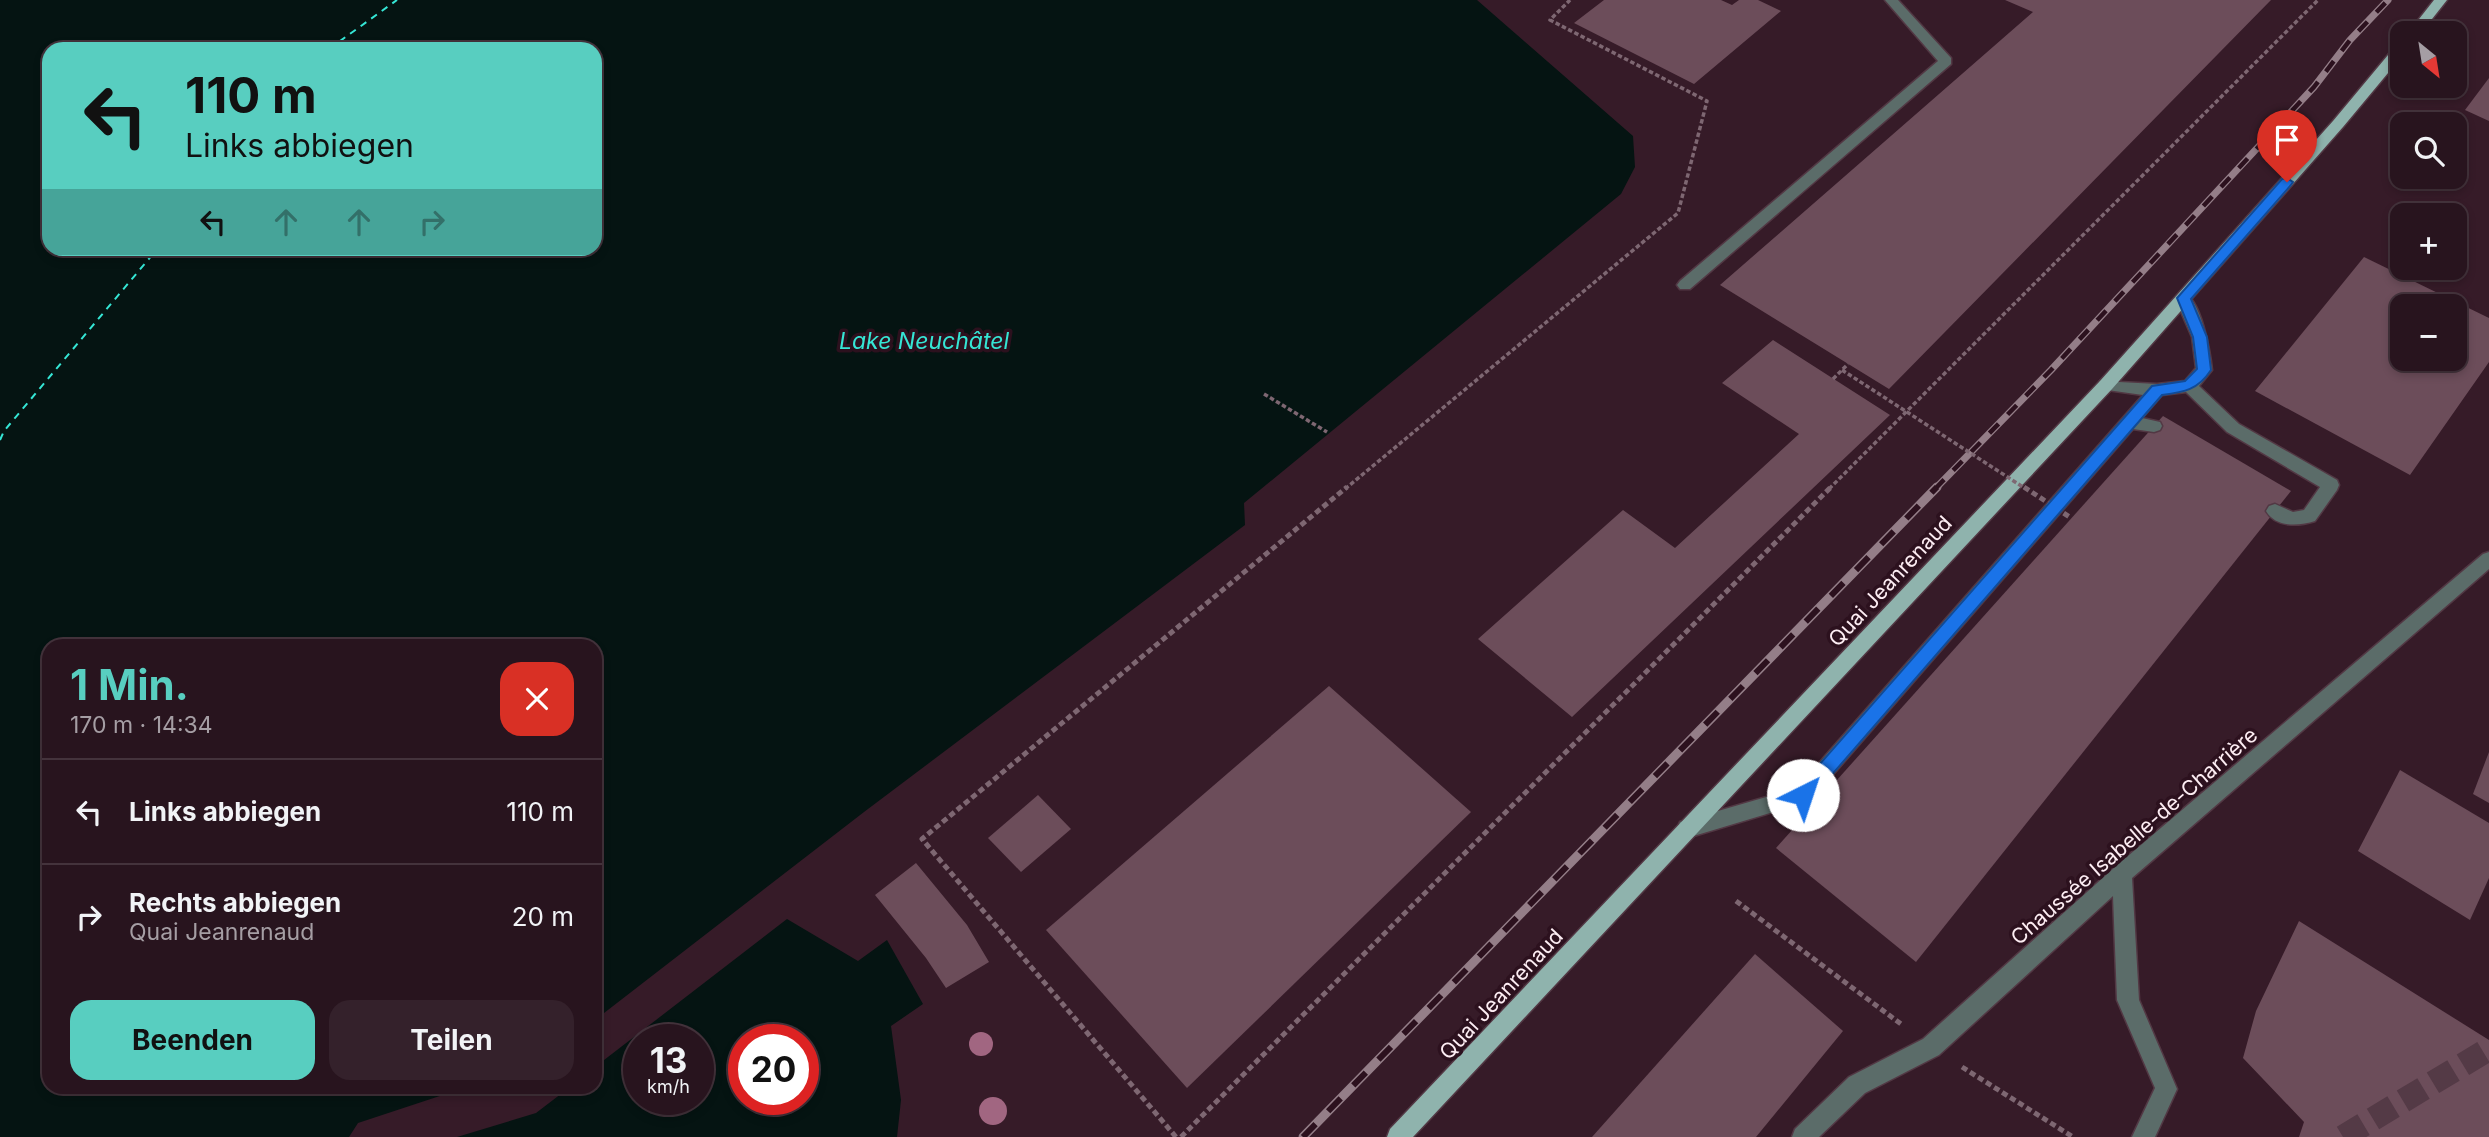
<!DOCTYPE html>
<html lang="de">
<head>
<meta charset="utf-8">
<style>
	:root { --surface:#28141e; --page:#34212b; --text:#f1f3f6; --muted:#a59ea4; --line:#44333c; --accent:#58cec0 }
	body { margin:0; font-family:Inter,sans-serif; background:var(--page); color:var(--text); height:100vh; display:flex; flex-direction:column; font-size:26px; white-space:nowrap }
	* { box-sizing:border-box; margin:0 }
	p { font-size:23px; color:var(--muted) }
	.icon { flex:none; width:38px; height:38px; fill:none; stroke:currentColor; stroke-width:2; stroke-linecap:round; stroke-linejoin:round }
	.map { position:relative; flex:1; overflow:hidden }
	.side { position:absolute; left:42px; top:639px; width:560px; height:455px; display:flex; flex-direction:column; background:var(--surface); border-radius:21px; box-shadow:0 4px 10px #0003,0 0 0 2px var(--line) }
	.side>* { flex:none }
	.banner { position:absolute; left:42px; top:42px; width:560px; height:214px; border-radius:21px; box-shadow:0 4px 10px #0003,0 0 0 2px var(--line); background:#58cec0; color:#111; overflow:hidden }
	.needle { width:46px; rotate:150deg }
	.tools { position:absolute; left:2390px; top:21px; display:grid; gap:14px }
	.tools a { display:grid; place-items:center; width:77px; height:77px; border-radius:14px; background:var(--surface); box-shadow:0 4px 10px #0003,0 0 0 2px var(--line); font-size:35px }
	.speed { position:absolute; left:623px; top:1024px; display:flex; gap:14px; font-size:35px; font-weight:700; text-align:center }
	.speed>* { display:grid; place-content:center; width:91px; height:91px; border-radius:50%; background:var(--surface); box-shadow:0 4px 10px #0003,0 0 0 2px var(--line); line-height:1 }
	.speed small { font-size:18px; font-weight:400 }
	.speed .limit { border:10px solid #d22; background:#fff; color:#111 }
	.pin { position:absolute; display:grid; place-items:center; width:60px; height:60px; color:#fff; margin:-72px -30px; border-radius:50% 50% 50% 0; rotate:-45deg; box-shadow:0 0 7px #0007 }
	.pin .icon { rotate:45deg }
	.me { position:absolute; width:77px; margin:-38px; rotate:41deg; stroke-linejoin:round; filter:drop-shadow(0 0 5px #0008) }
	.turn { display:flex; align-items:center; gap:24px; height:147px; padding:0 28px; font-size:32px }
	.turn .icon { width:91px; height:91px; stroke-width:2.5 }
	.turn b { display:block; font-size:49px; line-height:60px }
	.lanes { display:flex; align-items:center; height:66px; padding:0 28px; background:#0003; justify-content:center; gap:35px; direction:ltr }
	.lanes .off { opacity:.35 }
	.round { display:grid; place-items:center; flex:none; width:74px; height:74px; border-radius:21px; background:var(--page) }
	.headline { display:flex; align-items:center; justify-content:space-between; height:119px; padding:0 28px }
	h1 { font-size:42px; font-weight:700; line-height:52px; color:var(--accent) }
	.cta { display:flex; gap:14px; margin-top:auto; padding:14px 28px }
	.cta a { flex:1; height:80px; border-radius:21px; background:var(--accent); color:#111; font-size:28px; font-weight:700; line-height:80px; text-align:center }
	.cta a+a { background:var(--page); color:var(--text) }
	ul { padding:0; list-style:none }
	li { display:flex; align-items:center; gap:21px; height:105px; padding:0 28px; border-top:2px solid var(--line) }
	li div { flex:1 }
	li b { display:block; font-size:26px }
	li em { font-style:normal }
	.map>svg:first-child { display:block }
	.water { fill:#051412; fill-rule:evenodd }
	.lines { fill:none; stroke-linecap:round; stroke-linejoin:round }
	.ferry { stroke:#35e6d5; stroke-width:2; stroke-dasharray:7 6; stroke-linecap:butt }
	.building { fill:#6c4d5a; fill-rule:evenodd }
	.motorway-tunnel { stroke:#543a46; stroke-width:24; stroke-dasharray:24 11; stroke-linecap:butt }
	.service-casing { stroke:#523844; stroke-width:3 }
	.minor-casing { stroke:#523844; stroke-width:3 }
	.primary-casing { stroke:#523844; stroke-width:3 }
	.path-far1 { stroke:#7e6772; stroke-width:3.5; stroke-dasharray:4.5 2.5; stroke-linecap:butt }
	.path { stroke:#7e6772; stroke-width:5; stroke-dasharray:6 3.5; stroke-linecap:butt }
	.service { fill:#5b6c69; fill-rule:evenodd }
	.minor { fill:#5b6c69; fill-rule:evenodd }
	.primary { fill:#8fb3ad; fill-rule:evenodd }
	.rail-far1-casing { stroke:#947e88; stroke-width:7 }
	.rail-casing { stroke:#947e88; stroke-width:9 }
	.rail-far1 { stroke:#2c111e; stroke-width:4.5; stroke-dasharray:13; stroke-linecap:butt }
	.rail { stroke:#2c111e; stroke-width:6; stroke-dasharray:18; stroke-linecap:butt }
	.path-bridge-far1 { stroke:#7e6772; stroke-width:3.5; stroke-dasharray:4.5 2.5; stroke-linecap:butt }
	.path-bridge { stroke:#7e6772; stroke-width:5; stroke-dasharray:6 3.5; stroke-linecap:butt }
	.tree { fill:#a16681 }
	.route { fill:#1a73e8; stroke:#114b97; stroke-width:2 }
	.labels { text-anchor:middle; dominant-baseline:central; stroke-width:7; stroke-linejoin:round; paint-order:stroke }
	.street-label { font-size:21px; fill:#fdedf3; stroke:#2c111e }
	.water-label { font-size:23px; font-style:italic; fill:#35e6d5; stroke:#2c111e }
</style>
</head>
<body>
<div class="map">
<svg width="2489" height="1137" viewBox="0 0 2489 1137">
	<rect width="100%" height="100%" fill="#361b28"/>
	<g class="water">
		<path d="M0,0H1477L1633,136L1635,167L1621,194L1244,503L1245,525L864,812L595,1020V646H49V1087H467L358,1123L349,1137H0ZM49,49H595V248H49Z"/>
		<path d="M787,919L858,961L887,940L923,1004L891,1026L901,1100L897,1137H457L536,1113L570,1087H595V1067ZM639,1040H698V1099H639ZM744,1040H803V1099H744Z"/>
	</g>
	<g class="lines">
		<g class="ferry">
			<polyline points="329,49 397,0"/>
			<polyline points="0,440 4,431 158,248"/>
		</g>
	</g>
	<g class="building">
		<polygon points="1604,0 1721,0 1732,5 1739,0 1758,0 1781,11 1694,84 1574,23"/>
		<polygon points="2005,0 2271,0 1889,389 1720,285 2033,12"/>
		<polygon points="2489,78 2489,121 2465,110"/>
		<path d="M2364,257L2489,318V362L2410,475L2255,391ZM2403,306H2455V359H2403Z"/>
		<polygon points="1773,340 1890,415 1572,717 1478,639 1623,510 1675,548 1799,434 1722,383"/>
		<polygon points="2163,416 2291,491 1916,962 1776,848"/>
		<polygon points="1329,686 1471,812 1187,1088 1046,930"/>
		<polygon points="2489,752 2489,803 2473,794"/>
		<polygon points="2400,770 2489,823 2489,878 2470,920 2358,851"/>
		<polygon points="1038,795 1071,829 1021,872 988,838"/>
		<polygon points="916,863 967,925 989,962 946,988 926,958 875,895"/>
		<polygon points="2299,921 2489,1040 2489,1137 2299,1137 2304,1122 2243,1058 2256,1011"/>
		<polygon points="1755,954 1843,1031 1756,1137 1592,1137"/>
	</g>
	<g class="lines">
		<polyline class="motorway-tunnel" points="2343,1137 2489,1049"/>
		<defs>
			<g id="service">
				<polygon points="1885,0 1898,0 1951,58 1951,64 1690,289 1680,289 1677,285 1680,281 1938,61"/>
				<path d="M2183,293C2201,298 2210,352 2212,370L2199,386L2239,424L2337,480L2339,485L2337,490L2315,521C2299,526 2276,528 2266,511L2269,506L2275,504L2293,512L2304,510L2320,487L2227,432L2186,392L2162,395L2142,418L2160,422L2162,426L2160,430L2154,432L2133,429L1810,801L1687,838L1680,836L1677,829L1680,822L1797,788L2143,395L2100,389L2098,385L2100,381L2157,384L2185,381L2196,368L2192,337L2175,298Z"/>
			</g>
			<polygon id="minor" points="2489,552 2489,569 2132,878 2139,1000 2177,1089 2155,1137 2132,1137 2155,1088 2117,1000 2113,896 1939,1055 1865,1093 1819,1137 1792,1137 1795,1129 1849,1077 1923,1039 2115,867 2483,554"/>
			<g id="primary">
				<polygon points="2434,0 2447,0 2421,33 2408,33"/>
				<polygon points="2403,42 2403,55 2343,127 2112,389 1413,1137 1387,1137 1390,1129 2100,381 2333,121 2398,43"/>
			</g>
		</defs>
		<use href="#service" class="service-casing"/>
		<use href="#minor" class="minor-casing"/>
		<use href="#primary" class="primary-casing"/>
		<g class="path-far1">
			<polyline points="1833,379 1848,364"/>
			<polyline points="1264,394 1327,432"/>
			<polyline points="1345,489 1678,213 1707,101 1550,20 1570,0"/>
			<polyline points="1829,489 2318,0"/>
		</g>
		<g class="path">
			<polyline points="1736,901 1901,1024"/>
			<polyline points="1962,1067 2073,1137"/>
			<polyline points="1176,1137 922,839 1347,487"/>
			<polyline points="1181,1137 1831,487"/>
		</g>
		<use href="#service" class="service"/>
		<use href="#minor" class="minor"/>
		<use href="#primary" class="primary"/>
		<defs>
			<polyline id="rail-far1" points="1935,489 2051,370 2314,87 2350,40 2388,0"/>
			<polyline id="rail" points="1303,1137 1937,487"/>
		</defs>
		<use href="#rail-far1" class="rail-far1-casing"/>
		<use href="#rail" class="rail-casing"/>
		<use href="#rail-far1" class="rail-far1"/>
		<use href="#rail" class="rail"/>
		<polyline class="path-bridge-far1" points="1842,370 2026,489"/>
		<polyline class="path-bridge" points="2024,487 2071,518"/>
	</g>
	<g class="tree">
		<circle cx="981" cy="1044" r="12"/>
		<circle cx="993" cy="1111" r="14"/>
	</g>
	<path class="route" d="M2287,178L2293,182L2291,185L2191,299L2207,337L2211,370C2198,390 2184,392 2162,395L1809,801L1803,804L1797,801L1794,795L1797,790L2152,386L2185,381L2197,369L2193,337L2177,298L2282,179Z"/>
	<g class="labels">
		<g class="street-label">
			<text transform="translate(1890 581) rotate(-47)">Quai Jeanrenaud</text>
			<text transform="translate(2134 836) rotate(-41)">Chaussée Isabelle-de-Charrière</text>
			<text transform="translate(1501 994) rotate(-47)">Quai Jeanrenaud</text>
		</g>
		<g class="water-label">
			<text x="924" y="341">Lake Neuchâtel</text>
		</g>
	</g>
</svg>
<div class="tools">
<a><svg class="needle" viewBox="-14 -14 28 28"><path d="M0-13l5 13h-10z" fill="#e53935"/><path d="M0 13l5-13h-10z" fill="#a59ea4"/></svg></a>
<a><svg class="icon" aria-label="search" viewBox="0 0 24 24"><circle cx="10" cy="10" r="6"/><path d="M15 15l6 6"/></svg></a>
<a>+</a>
<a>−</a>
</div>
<div class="speed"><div>13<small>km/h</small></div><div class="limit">20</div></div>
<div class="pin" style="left:2287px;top:182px;background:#d93025"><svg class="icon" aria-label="arrive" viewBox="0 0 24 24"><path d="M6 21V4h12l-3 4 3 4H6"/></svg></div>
<svg class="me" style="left:1803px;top:795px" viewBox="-20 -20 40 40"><circle r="19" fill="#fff"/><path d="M0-13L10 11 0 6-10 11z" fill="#1a73e8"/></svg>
<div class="banner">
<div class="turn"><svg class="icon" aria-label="left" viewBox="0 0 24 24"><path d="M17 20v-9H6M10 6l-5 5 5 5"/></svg><div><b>110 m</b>Links abbiegen</div></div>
<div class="lanes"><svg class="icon" aria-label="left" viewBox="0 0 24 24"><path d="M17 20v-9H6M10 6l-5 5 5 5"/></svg><svg class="icon off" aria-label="ahead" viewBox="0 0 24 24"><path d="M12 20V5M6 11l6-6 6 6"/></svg><svg class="icon off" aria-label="ahead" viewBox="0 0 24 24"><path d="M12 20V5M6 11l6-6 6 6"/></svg><svg class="icon off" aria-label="right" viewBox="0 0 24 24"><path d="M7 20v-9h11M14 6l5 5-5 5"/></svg></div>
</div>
<section class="side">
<div class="headline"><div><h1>1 Min.</h1><p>170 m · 14:34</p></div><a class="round" style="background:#d93025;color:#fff"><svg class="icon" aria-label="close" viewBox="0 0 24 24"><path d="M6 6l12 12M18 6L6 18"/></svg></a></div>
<ul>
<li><svg class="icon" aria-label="left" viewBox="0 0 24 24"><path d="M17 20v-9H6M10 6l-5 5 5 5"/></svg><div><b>Links abbiegen</b></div><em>110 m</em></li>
<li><svg class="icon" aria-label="right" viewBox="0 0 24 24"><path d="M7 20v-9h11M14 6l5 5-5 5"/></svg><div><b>Rechts abbiegen</b><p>Quai Jeanrenaud</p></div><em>20 m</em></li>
</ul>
<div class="cta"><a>Beenden</a><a>Teilen</a></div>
</section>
</div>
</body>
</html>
